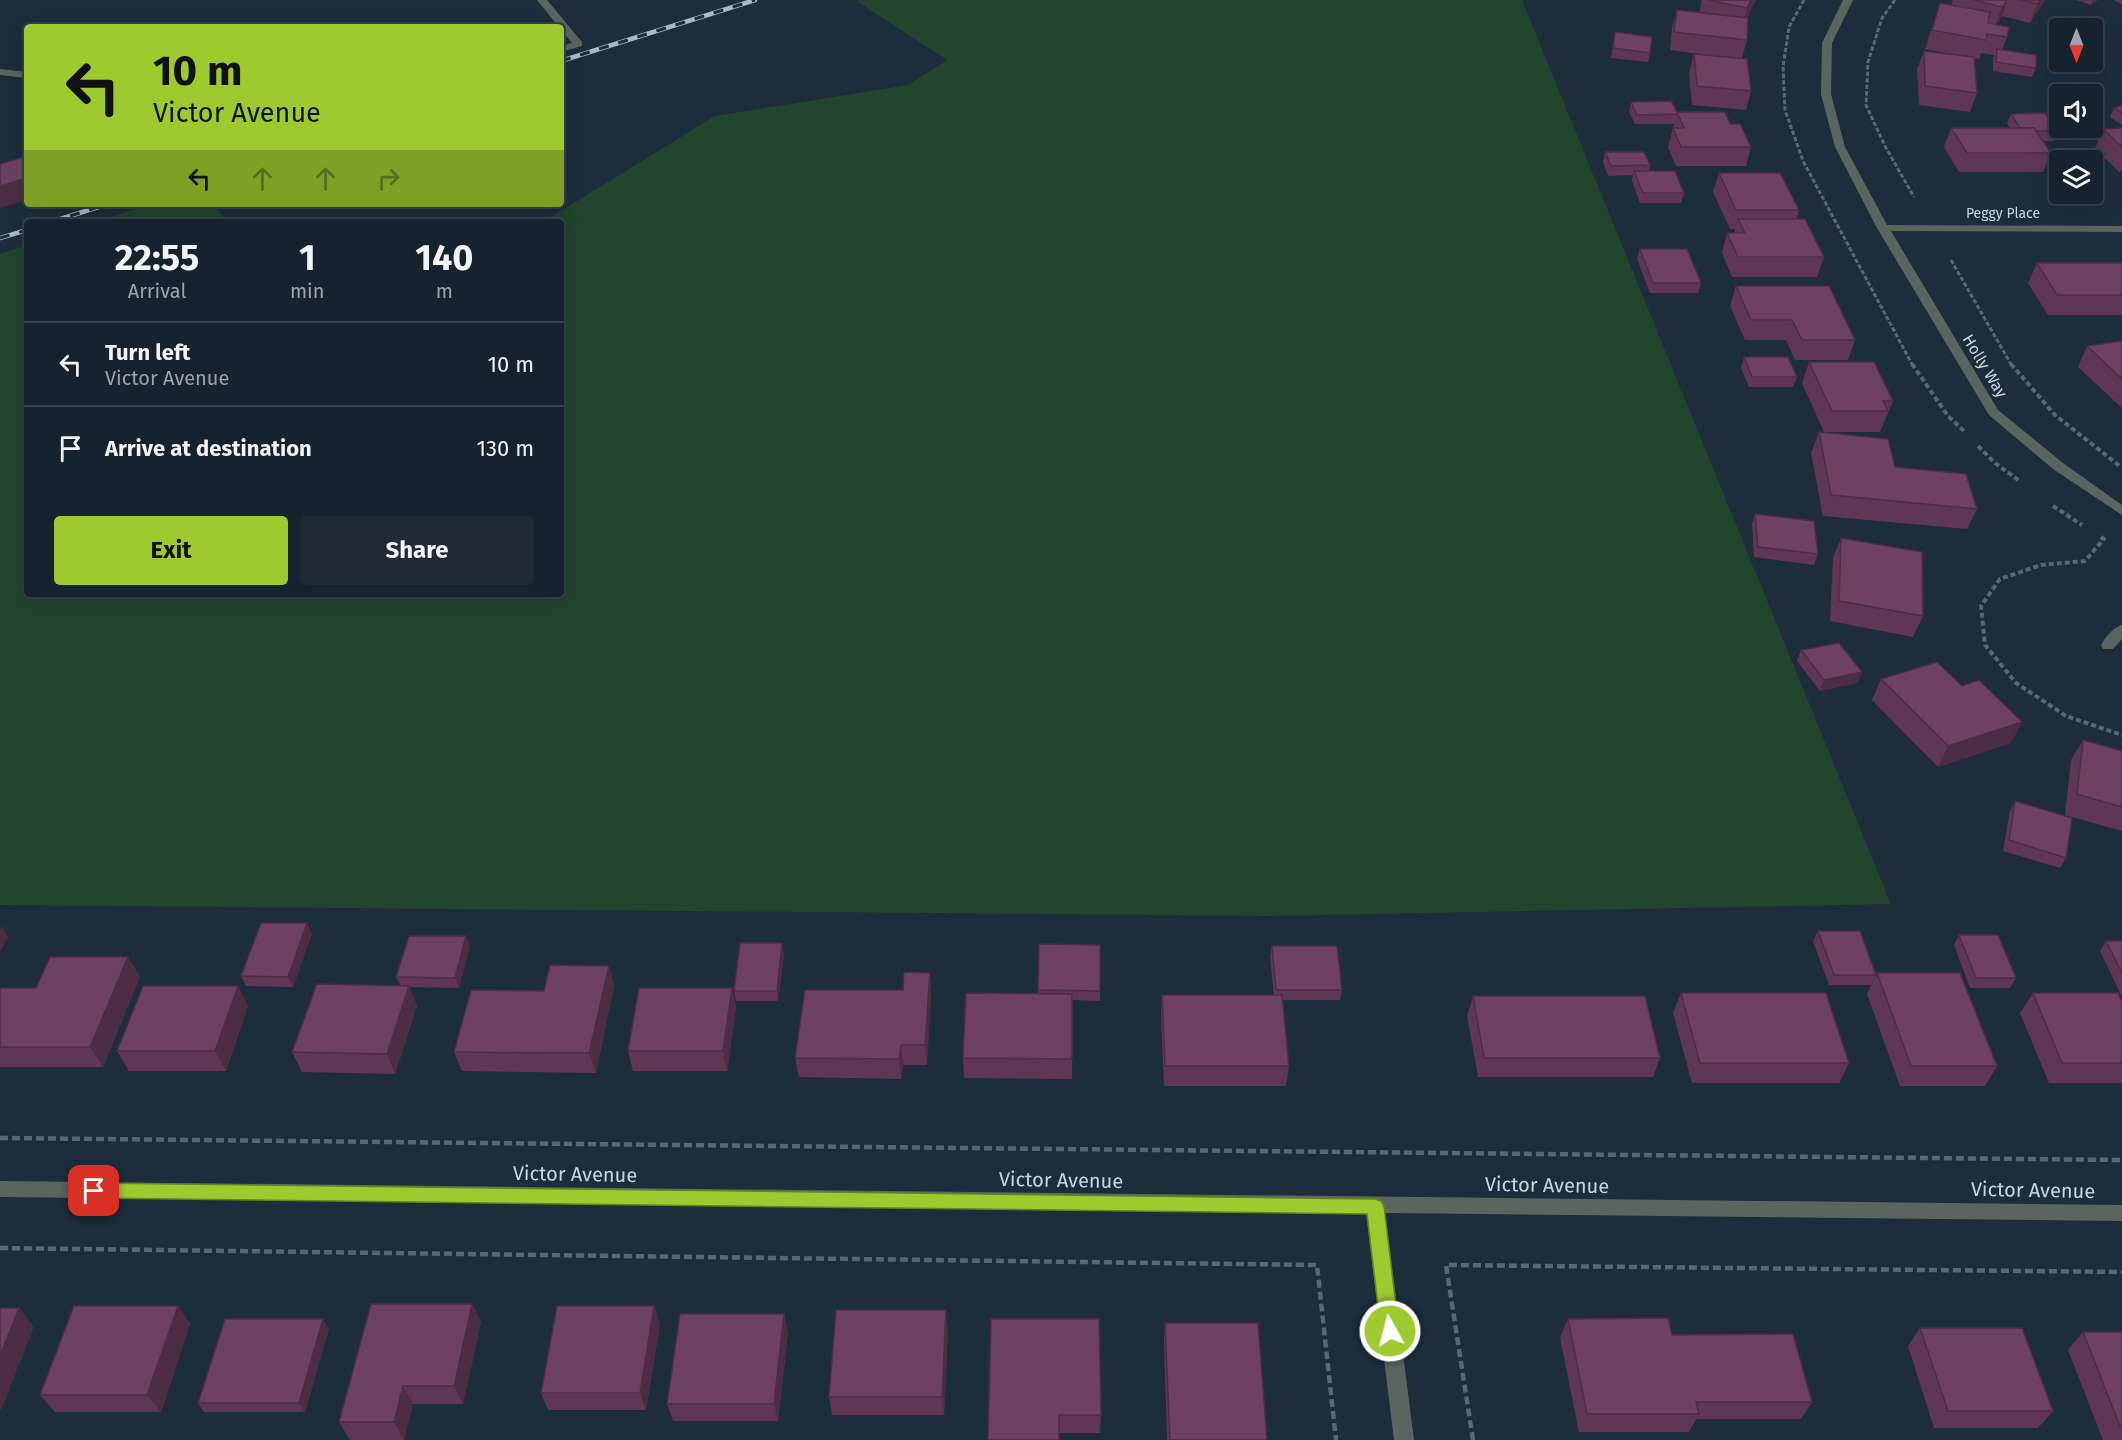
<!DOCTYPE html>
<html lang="en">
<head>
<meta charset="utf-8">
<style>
	:root { --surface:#16222d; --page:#1f2a35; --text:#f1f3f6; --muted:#9ea4aa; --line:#353f49; --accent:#9eca2f }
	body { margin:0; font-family:"Fira Sans",sans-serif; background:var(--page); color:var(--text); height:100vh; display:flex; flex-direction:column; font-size:22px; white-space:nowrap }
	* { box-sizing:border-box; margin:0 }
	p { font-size:20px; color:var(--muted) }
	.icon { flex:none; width:33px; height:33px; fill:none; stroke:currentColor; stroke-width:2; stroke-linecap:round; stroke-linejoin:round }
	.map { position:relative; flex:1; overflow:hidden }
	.sheet { position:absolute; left:24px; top:219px; width:540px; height:378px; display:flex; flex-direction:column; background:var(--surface); border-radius:6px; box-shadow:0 6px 24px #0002,0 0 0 2px var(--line) }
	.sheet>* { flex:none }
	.guide { position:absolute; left:24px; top:24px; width:540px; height:183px; border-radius:6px; box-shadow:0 6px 24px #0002,0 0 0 2px var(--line); background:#9eca2f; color:#111; overflow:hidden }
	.needle { width:39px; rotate:180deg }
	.fabs { position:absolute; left:2049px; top:18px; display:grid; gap:12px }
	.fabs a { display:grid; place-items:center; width:54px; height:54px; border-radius:6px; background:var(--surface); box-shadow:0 6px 24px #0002,0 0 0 2px var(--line); font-size:30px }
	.pin { position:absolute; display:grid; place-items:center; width:51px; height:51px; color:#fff; margin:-26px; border-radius:12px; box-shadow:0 3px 9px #0006 }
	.me { position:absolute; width:66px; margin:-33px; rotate:353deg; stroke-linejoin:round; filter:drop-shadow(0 0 4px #0008) }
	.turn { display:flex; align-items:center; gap:21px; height:126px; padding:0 30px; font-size:27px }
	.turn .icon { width:78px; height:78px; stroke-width:2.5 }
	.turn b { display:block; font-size:42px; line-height:51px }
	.lanes { display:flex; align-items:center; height:57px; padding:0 30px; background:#0003; justify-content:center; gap:30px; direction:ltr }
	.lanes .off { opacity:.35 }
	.eta { display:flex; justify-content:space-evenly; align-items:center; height:102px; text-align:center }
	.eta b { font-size:36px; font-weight:700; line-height:42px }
	.primary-button { display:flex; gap:12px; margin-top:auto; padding:12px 30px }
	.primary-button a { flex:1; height:69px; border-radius:6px; background:var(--accent); color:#111; font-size:24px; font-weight:700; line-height:69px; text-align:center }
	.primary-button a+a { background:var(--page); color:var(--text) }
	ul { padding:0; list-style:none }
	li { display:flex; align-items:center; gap:18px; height:84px; padding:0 30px; border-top:2px solid var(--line) }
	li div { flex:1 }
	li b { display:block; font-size:22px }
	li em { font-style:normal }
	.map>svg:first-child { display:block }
	.green { fill:#22452e }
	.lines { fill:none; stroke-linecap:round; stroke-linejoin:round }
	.path-far2 { stroke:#596775; stroke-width:3; stroke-dasharray:4.5 2; stroke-linecap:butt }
	.path-far1 { stroke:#596775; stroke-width:4; stroke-dasharray:5 3; stroke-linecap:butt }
	.path { stroke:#596775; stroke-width:4.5; stroke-dasharray:8 4; stroke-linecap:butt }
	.service { fill:#5a655f; fill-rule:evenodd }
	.minor { fill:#5a655f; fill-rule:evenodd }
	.rail-casing { stroke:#acb7c2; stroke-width:4.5 }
	.rail { stroke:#1d2d3c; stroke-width:3; stroke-dasharray:10; stroke-linecap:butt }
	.wall { fill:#5f3754 }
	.shaded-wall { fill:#4d2d45 }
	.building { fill:#6e4062; stroke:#4d2d45; stroke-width:1.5 }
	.route { fill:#9eca2f; stroke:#67831f; stroke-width:1.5 }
	.labels { text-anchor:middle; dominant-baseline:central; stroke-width:5; stroke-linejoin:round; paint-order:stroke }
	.far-street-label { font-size:14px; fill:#cbd5df; stroke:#1d2d3c }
	.street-label { font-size:16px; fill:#cbd5df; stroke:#1d2d3c }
	.near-street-label { font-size:20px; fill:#cbd5df; stroke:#1d2d3c }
</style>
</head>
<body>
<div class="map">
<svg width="2122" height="1440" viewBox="0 0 2122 1440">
	<rect width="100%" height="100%" fill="#1d2d3c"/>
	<g class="green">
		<polygon points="859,0 1522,0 1891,904 1267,916 0,905 0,254 27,245 27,594 561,594 561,222 543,222 715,116 908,85 947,60 858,2"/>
		<polygon points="151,204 200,204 217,208 227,222 96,222"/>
	</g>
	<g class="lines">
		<g class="path-far2">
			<polyline points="1804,0 1789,27 1783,67 1785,110 1803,161 1913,366"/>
			<polyline points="1895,0 1882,18 1868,62 1866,105 1885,146 1914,197"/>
			<polyline points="1951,260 2012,366"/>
		</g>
		<g class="path-far1">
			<polyline points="1912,364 1948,416 1965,432"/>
			<polyline points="2011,364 2055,415 2121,467"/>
			<polyline points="1978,446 1995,463 2021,482"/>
			<polyline points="2053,506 2082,525"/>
			<polyline points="2101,537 2104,539 2085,561 2041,565 2000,579 1981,606 1985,645 2016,683 2066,716 2122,735"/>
		</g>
		<g class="path">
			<polyline points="0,1138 2122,1160"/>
			<polyline points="0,1248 1317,1265 1336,1440"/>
			<polyline points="1473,1440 1446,1265 2122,1272"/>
		</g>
		<g class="service">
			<polygon points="537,0 547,0 582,42 582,46 561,52 561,46 572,43"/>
			<polygon points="0,69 27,72 27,78 0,75"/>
		</g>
		<g class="minor">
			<polygon points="1843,0 1853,0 1832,43 1831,94 1845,147 1887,225 2122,226 2122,232 1891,231 1998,410 2063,463 2122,505 2122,515 2053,469 1989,415 1877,228 1835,147 1821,94 1822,43"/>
			<path d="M2122,625V639L2113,649H2103L2101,645C2105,637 2114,627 2122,625Z"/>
			<polygon points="0,1181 2122,1205 2122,1221 1385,1213 1414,1440 1394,1440 1366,1213 0,1197"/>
		</g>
		<defs>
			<g id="rail">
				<polyline points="561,61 755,0"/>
				<polyline points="51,222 108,204"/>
				<polyline points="0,238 27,230"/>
			</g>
		</defs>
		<use href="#rail" class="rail-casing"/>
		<use href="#rail" class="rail"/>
	</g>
	<g class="wall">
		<polygon points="1702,0 1756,0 1746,18 1747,40 1742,58 1751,91 1746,110 1692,105 1689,73 1694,54 1723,57 1670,50 1672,28 1677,10 1699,13"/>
		<polygon points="1953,0 2045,0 2030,23 2002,16 1996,24 2007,37 2002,50 2036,68 2032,77 1993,71 1993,58 1994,55 1981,53 1979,59 1974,58 1977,93 1970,112 1919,105 1917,69 1924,51 1955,55 1925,49 1940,3 1951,5"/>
		<polygon points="2076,0 2098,0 2091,5"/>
		<polygon points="2115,0 2122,0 2122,4 2115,1"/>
		<polygon points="1615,32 1650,53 1648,62 1611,58"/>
		<polygon points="1631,102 1677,113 1730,124 1751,147 1746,166 1676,166 1668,147 1674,124 1635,124 1629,112"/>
		<polygon points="2122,105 2122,125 2110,117 2114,108"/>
		<polygon points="2011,114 2058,131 2054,141 2043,141 2051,153 2043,172 1959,172 1944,147 1951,128 2010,128 2007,123"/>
		<polygon points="2122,128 2122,171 2119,172 2095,148 2103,129"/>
		<polygon points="1605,152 1650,165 1649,171 1684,193 1681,203 1640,203 1632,181 1633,175 1608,176 1603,162"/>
		<polygon points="1719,173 1799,210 1796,219 1824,257 1817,277 1732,277 1722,253 1727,233 1735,233 1735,229 1730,229 1713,192"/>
		<polygon points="1640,249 1701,283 1698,293 1650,293 1637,259"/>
		<polygon points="2037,263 2122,263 2122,315 2048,315 2028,283"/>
		<polygon points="1736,286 1855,340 1848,360 1795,360 1786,340 1745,340 1730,306"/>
		<polygon points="2122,341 2122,408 2078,367 2087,346"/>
		<polygon points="1744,357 1797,377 1793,387 1749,387 1741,368"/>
		<polygon points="1809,362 1893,401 1880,432 1824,432 1802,383"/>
		<polygon points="1819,432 1895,467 1977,509 1967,529 1823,516 1811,453"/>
		<polygon points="1755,514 1818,554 1814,565 1754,557 1752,524"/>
		<polygon points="1841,538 1923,616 1913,637 1830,621 1833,558"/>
		<polygon points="1801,650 1862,672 1857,683 1820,691 1797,661"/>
		<polygon points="1881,679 2011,743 1938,767 1872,700"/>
		<polygon points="2083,740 2122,751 2122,831 2065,815 2071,760"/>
		<polygon points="2015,801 2066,858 2060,868 2003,851 2010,811"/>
		<polygon points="1818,931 1876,975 1871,985 1829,985 1813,941"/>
		<polygon points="312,934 293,987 246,986 241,976"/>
		<polygon points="1959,935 2016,978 2010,988 1970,988 1954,945"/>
		<polygon points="2106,941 2122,941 2122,997 2100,951"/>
		<polygon points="1039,944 1100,945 1100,1001 1072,1000 1072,1079 964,1078 963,1058 1038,993"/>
		<polygon points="470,946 459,988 409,987 417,1006 395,1074 302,1072 292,1052 400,985 396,977"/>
		<polygon points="1272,946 1342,990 1340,1000 1283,1000 1289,1066 1286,1086 1164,1086 1161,1015 1162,995 1274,995 1270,957"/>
		<polygon points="784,954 778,1001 736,1001 734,991"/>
		<polygon points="128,957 140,977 103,1067 0,1067 0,988 36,988"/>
		<polygon points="609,966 614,986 596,1073 462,1071 454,1052 544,991"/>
		<polygon points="930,973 931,993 927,1065 903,1065 901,1079 799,1077 795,1058"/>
		<polygon points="1877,973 1997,1066 1985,1086 1900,1086 1867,994"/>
		<polygon points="238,986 248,1006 226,1071 129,1071 117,1051"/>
		<polygon points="732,988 736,1008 727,1071 633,1071 628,1051"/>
		<polygon points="1681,993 1849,1063 1839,1083 1692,1083 1673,1013"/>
		<polygon points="2033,993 2122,1002 2122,1083 2049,1083 2020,1013"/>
		<polygon points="1473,996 1660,1058 1653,1077 1478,1077 1467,1016"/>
		<polygon points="472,1304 481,1322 463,1404 413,1404 404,1440 350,1440 339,1422"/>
		<polygon points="178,1306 190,1324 161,1412 55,1412 40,1395"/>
		<polygon points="654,1306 660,1324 646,1410 548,1410 541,1393"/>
		<polygon points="991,1319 1101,1415 1100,1433 1059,1433"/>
		<polygon points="1568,1319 1672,1335 1812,1402 1801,1419 1696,1419 1689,1432 1579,1432 1560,1337"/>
		<polygon points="1165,1323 1267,1440 1167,1440 1164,1341"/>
		<polygon points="1920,1328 2053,1411 2038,1428 1934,1428 1908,1346"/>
		<polygon points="329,1329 305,1412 204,1412 198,1403"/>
		<polygon points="948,1329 944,1415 832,1415 829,1397"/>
		<polygon points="788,1332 778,1421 673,1421 667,1404"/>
		<polygon points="2083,1332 2122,1332 2122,1440 2103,1440 2068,1350"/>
	</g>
	<g class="shaded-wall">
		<polygon points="1751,0 1756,0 1742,27 1747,8"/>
		<polygon points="2007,0 2002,16 1995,26 2002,7"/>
		<polygon points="2040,0 2045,0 2030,23 2037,4"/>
		<polygon points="2093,0 2098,0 2091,5"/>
		<polygon points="27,178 27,200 0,208 0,186"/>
		<polygon points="1862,672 1857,683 1820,691 1824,680"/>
		<polygon points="2022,722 2011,743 1938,767 1948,746"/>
		<polygon points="307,923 312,934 293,987 288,977"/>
		<polygon points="2,926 8,937 0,952 0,929"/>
		<polygon points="466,936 470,946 459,988 455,978"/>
		<polygon points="782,943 784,954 778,1001 777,991"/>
		<polygon points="128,957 140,977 103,1067 90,1047"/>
		<polygon points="609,966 614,986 596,1073 589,1053"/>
		<polygon points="930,973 931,993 927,1065 925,1045"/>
		<polygon points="238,986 248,1006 226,1071 215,1051"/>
		<polygon points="409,986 417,1006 395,1074 387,1054"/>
		<polygon points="732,988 736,1008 727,1071 723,1051"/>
		<polygon points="901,1045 903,1065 901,1079 899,1059"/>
		<polygon points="472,1304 481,1322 463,1404 454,1386"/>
		<polygon points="178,1306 190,1324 161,1412 147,1395"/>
		<polygon points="654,1306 660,1324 646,1410 640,1393"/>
		<polygon points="19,1308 34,1327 1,1410 0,1409 0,1356"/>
		<polygon points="946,1310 948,1329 944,1415 942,1397"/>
		<polygon points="784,1314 788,1332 778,1421 774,1404"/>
		<polygon points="323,1319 329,1329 305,1412 299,1403"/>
		<polygon points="403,1386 413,1404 404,1440 394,1422"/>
	</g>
	<g class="building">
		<polygon points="1707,0 1751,0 1747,8"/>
		<polygon points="1973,0 2007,0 2002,7"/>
		<polygon points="2020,0 2040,0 2037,4"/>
		<polygon points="1940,3 1990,12 1988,23 2009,27 2007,37 1987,34 1986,40 1932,30"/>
		<polygon points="1677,10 1748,18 1747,40 1674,32"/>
		<polygon points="1615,32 1652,37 1650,53 1613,48"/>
		<polygon points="1997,49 2036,55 2036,68 1996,62"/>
		<polygon points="1924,51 1974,57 1977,93 1925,86"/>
		<polygon points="1694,54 1747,59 1751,91 1697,86"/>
		<polygon points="1671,101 1678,114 1637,115 1631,102"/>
		<polygon points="2122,105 2122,113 2114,108"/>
		<polygon points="1677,112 1725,112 1730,124 1740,124 1751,147 1681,147 1673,128 1684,128"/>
		<polygon points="2045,113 2058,131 2036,131 2034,128 2020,128 2011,114"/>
		<polygon points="1951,128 2034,128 2051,153 1967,153"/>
		<polygon points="2122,128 2122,147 2103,129"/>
		<polygon points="1605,152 1644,152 1650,165 1611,166"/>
		<polygon points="27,156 27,178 0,186 0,164"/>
		<polygon points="1634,171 1675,171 1684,193 1643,193"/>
		<polygon points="1719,173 1780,173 1799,210 1736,210"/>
		<polygon points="1738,219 1805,219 1824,257 1738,257 1727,233 1745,233"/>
		<polygon points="1640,249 1687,249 1701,283 1653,283"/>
		<polygon points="2037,263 2122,263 2122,295 2057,295"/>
		<polygon points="1736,286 1829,286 1855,340 1802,340 1792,320 1751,320"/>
		<polygon points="2122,341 2122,379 2087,346"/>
		<polygon points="1744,357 1788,357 1797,377 1752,377"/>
		<polygon points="1809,362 1874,362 1893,401 1883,401 1888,411 1832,411"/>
		<polygon points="1819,432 1888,439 1895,467 1966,474 1977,509 1831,495"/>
		<polygon points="1755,514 1814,521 1818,554 1758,547"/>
		<polygon points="1841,538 1922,552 1923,616 1839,601"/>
		<polygon points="1839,643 1862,672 1824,680 1801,650"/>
		<polygon points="1937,662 1962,686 1979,680 2022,722 1948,746 1881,679"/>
		<polygon points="2083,740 2122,751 2122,807 2077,794"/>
		<polygon points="2015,801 2072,818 2066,858 2009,840"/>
		<polygon points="261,923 307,923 288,977 241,976"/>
		<polygon points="1818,931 1860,931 1876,975 1834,975"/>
		<polygon points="1959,935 1998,935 2016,978 1976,978"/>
		<polygon points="409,936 466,936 455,978 396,977"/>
		<polygon points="2106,941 2122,941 2122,973"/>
		<polygon points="740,943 782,943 777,991 734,991"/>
		<polygon points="1039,944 1100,945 1100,991 1038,990"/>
		<polygon points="1272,946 1337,946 1342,990 1276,990"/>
		<polygon points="50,957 128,957 90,1047 0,1047 0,988 36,988"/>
		<polygon points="550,965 609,966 589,1053 454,1052 471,990 544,991"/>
		<polygon points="904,972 930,973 925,1045 901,1045 899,1059 795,1058 805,990 903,990"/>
		<polygon points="1877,973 1960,973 1997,1066 1911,1066"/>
		<polygon points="317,984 409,986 387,1054 292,1052"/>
		<polygon points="143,986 238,986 215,1051 117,1051"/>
		<polygon points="639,988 732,988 723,1051 628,1051"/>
		<polygon points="966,993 1072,994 1072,1059 963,1058"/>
		<polygon points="1681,993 1826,993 1849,1063 1700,1063"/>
		<polygon points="2033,993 2118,993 2122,1002 2122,1063 2062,1063"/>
		<polygon points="1162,995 1282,995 1289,1066 1165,1066"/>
		<polygon points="1473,996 1645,996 1660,1058 1484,1058"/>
		<polygon points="371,1304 472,1304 454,1386 403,1386 394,1422 339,1422"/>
		<polygon points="74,1306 178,1306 147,1395 40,1395"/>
		<polygon points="557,1306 654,1306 640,1393 541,1393"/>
		<polygon points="0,1308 19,1308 0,1356"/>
		<polygon points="836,1310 946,1310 942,1397 829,1397"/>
		<polygon points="680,1314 784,1314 774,1404 667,1404"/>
		<polygon points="1668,1318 1672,1335 1793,1334 1812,1402 1696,1402 1699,1414 1587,1414 1568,1319"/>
		<polygon points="225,1319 323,1319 299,1403 198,1403"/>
		<polygon points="991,1319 1099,1319 1101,1415 1059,1415 1059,1440 988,1440"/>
		<polygon points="1165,1323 1258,1323 1267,1440 1170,1440"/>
		<polygon points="1920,1328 2022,1328 2053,1411 1948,1411"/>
		<polygon points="2083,1332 2122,1332 2122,1426 2120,1426"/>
	</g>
	<polygon class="route" points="94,1183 1375,1199 1381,1201 1384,1206 1399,1331 1396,1337 1390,1339 1384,1337 1381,1331 1367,1214 94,1198 89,1196 86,1191 89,1185"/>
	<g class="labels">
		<g class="far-street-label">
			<text x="2003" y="213">Peggy Place</text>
		</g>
		<g class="street-label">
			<text transform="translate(1985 366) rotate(59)">Holly Way</text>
		</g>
		<g class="near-street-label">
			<text transform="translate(575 1174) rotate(1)">Victor Avenue</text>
			<text transform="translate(1061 1180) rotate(1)">Victor Avenue</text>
			<text transform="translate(1547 1185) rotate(1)">Victor Avenue</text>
			<text transform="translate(2033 1190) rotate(1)">Victor Avenue</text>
		</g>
	</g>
</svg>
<div class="fabs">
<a><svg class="needle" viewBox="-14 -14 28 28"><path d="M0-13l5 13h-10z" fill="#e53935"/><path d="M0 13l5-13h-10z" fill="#9ea4aa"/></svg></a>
<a><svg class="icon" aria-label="sound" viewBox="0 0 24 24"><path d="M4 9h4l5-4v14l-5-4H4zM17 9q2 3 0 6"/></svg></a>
<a><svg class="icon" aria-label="layers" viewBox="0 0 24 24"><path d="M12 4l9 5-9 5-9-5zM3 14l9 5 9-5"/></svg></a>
</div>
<div class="pin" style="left:94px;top:1191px;background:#d93025"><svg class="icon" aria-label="arrive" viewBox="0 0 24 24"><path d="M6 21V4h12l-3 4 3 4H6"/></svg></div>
<svg class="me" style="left:1390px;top:1331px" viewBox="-20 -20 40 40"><circle r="17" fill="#9eca2f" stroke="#fff" stroke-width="3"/><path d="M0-11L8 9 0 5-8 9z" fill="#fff"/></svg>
<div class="guide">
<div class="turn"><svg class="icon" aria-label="left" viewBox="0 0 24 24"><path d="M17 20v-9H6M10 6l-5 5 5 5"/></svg><div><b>10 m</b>Victor Avenue</div></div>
<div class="lanes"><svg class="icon" aria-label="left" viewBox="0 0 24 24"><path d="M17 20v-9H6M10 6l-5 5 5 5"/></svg><svg class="icon off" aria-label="ahead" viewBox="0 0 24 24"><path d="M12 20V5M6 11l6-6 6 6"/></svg><svg class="icon off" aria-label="ahead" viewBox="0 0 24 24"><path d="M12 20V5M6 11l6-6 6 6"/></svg><svg class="icon off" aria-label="right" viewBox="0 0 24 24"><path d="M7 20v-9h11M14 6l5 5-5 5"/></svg></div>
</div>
<section class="sheet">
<div class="eta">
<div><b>22:55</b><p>Arrival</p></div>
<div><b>1</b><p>min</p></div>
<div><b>140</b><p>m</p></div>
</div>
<ul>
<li><svg class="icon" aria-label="left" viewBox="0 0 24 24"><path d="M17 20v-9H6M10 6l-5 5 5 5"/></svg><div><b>Turn left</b><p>Victor Avenue</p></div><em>10 m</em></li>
<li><svg class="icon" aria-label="arrive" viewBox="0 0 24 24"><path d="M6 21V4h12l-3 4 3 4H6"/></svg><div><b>Arrive at destination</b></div><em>130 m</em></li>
</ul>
<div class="primary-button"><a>Exit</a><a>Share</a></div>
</section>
</div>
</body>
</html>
